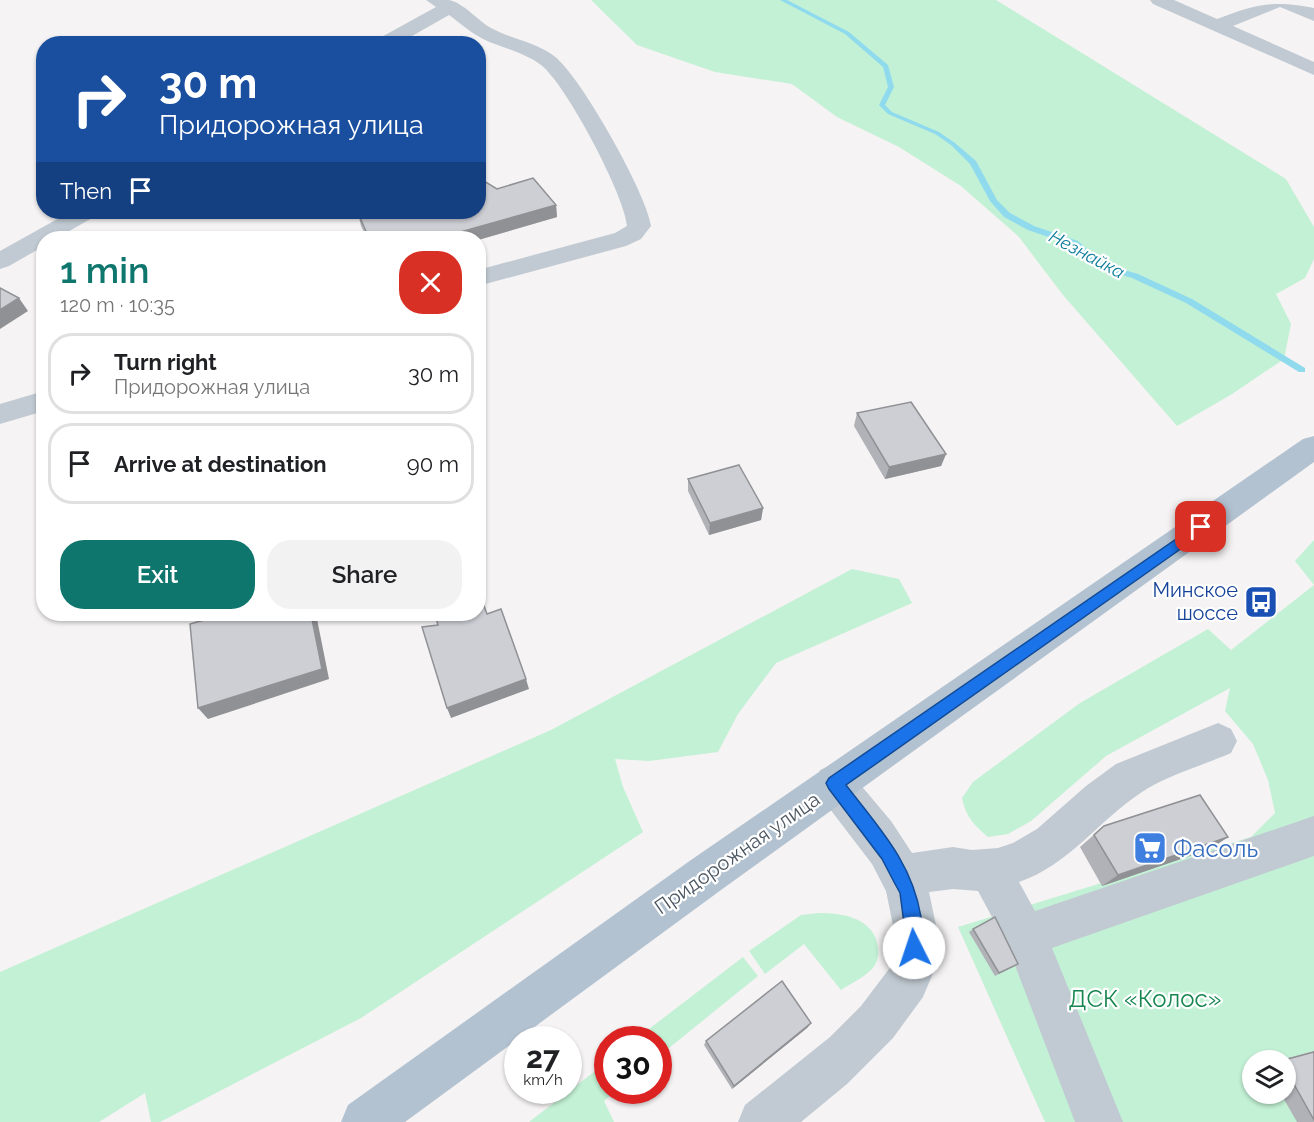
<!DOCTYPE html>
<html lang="en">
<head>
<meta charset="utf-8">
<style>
	:root { --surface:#fff; --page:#f2f2f2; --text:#202124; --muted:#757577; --line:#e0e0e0; --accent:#0f766e }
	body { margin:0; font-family:Raleway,sans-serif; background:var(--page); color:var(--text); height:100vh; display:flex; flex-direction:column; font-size:22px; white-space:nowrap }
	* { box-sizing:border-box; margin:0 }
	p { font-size:20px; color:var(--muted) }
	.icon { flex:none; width:33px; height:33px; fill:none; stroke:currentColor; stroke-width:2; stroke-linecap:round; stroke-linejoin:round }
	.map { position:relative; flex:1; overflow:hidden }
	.side { position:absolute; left:36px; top:231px; width:450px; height:390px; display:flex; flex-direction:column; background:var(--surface); border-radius:24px; box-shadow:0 2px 4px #0004 }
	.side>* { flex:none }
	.top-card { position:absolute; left:36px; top:36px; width:450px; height:183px; border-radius:24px; box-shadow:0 2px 4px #0004; background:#1a4fa0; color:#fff; overflow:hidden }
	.buttons { position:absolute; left:1242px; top:1050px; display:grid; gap:12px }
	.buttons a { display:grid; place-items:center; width:54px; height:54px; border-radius:50%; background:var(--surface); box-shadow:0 2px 4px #0004; font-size:30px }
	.speed { position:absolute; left:504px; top:1026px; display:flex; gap:12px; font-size:30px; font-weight:700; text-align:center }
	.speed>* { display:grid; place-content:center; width:78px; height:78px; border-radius:50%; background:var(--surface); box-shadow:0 2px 4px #0004; line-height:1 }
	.speed small { font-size:15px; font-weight:400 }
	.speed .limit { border:9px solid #d22; background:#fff; color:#111 }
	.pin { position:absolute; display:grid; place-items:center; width:51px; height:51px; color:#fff; margin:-26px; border-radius:12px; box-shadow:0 3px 9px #0006 }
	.me { position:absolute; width:66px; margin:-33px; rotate:356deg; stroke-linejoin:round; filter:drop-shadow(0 0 4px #0008) }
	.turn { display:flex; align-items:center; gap:21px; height:126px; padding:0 24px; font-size:27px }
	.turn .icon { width:78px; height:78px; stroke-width:2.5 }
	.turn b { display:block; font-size:42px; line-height:51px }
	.then { display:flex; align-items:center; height:57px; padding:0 24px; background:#0003; gap:12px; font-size:22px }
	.round { display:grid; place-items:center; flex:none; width:63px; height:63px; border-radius:24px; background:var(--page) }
	.summary { display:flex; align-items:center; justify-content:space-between; height:102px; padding:0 24px }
	h1 { font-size:36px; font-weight:600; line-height:45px; color:var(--accent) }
	.button { display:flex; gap:12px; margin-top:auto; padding:12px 24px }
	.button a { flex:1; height:69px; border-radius:24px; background:var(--accent); color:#fff; font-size:24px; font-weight:600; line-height:69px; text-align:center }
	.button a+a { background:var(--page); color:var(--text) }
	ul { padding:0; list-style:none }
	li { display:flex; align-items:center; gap:18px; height:81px; margin:0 12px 9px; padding:0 12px; border:3px solid var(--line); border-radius:24px }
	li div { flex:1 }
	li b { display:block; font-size:22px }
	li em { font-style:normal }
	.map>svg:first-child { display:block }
	.green { fill:#c3f1d5; fill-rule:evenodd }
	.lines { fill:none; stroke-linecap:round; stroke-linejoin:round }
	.stream { fill:#90daee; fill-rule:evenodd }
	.minor { fill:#c1cad2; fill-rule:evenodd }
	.major { fill:#b3c2d1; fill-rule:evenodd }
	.wall { fill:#b0b2b7 }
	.shaded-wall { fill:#909195 }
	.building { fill:#cdcfd5; stroke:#909195; stroke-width:1.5 }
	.route { fill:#1a73e8; stroke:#114b97; stroke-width:1.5 }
	.labels { text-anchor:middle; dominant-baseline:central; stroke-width:4.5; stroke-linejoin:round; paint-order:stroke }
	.far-water-label { font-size:18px; font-style:italic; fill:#0c7c9b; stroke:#fff }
	.transit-label { font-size:20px; fill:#164399; stroke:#fff; text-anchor:end }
	.street-label { font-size:20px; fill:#4a5661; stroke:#fff }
	.near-shop-label { font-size:24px; fill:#366cbe; stroke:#fff; text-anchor:start }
	.near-park-label { font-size:24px; fill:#17864f; stroke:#fff }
</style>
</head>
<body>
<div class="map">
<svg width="1314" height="1122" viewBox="0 0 1314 1122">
	<rect width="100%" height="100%" fill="#f5f3f3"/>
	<g class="green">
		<polygon points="591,0 996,0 1286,179 1314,227 1314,259 1305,278 1276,294 1291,324 1284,359 1232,394 1177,426 1063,295 1019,237 961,186 899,147 837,117 792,84 715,72 637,45"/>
		<path d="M1314,540V1122H1045L958,927L1251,837L1275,813L1268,780L1253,744L1225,711L1230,688L1106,756L1031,821L1008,834L988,837C974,825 966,817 962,798L973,782L1080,703L1208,629L1231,650L1314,585L1295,561ZM1252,1060H1286V1094H1252Z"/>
		<polygon points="852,569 899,579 912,603 776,663 738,714 718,752 649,761 615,759 623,787 643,832 361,1018 160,1122 151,1122 145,1093 99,1122 0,1122 0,972 551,730"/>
		<path d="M819,913C841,913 870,917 877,942C879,950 879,958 875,965C868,976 851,983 841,990L804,944L765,974L749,951L801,915Z"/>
		<polygon points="743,957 758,976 659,1056 658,1040 636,1039"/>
		<polygon points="607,1062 608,1090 616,1091 604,1101 614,1122 529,1122"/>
	</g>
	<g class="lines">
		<polygon class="stream" points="780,0 787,0 849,32 888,65 894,87 885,105 892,112 939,132 955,143 976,161 997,200 1010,213 1034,226 1078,241 1104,264 1138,274 1192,299 1305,368 1305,372 1299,372 1186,303 1132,278 1098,268 1072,245 1028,230 1004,217 990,201 970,164 951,145 935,134 888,114 879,105 888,87 883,67 845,34"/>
		<g class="minor">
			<path d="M426,0C433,0 442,0 449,0C464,3 478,21 491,28C511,39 535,42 554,56C580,75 647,194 651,226L641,239L626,246L478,286V270L615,233L627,226C625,196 566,84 541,65C524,52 502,48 483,39C470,32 460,23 449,15L398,44H374L376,40L436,7Z"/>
			<path d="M1150,0H1174L1217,19C1256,4 1273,0 1314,8V21L1280,7L1233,26L1314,62V75L1153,4Z"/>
			<polygon points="70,212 98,212 94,217 57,238 44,238 44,246 9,266 0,269 0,251"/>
			<polygon points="44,391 44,411 0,424 0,404"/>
			<path d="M1218,723L1231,729L1237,741L1231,753C1206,764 1163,777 1142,792C1099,820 1069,865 1019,882L1035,911L1314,816V856L1052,948L1123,1122H1075L1008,947L978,891L953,889L929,892L937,930L936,966L923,997L893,1038L847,1084L801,1122H738L745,1105L830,1037L861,1006L892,965L894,930L886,891L872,864L820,796L815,783L820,770L834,764L848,770L891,821L912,853L953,847L972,850L998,848L1013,843L1037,829L1086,786L1116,764Z"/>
		</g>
		<polygon class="major" points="1314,436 1314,462 721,890 405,1122 341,1122 348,1105 691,860 1303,439"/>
	</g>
	<g class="wall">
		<polygon points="497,189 556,205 557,217 478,240 478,238 367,238 361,226 358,213"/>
		<polygon points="857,413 946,454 941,466 885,479 854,426"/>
		<polygon points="688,479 763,508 761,520 709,535 688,491"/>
		<polygon points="1104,826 1228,837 1210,849 1102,886 1080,847"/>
		<polygon points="973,929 1013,967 995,976 969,932"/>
		<polygon points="811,1023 807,1028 732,1089 704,1045 706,1041"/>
		<polygon points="1314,1051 1314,1122 1297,1122 1281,1094 1286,1094 1286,1060 1281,1060"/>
	</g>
	<g class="shaded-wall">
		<polygon points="556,205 557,217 478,240 478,238 439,238"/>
		<polygon points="19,298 28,311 0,329 0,310"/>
		<polygon points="946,454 941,466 885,479 889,467"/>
		<polygon points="763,508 761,520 709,535 710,523"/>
		<polygon points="311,614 316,614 329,679 208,719 198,708"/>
		<polygon points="526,679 529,689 451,718 447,708"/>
		<polygon points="1228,837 1210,849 1102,886 1118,875"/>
		<polygon points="811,1023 807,1028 732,1089 734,1086"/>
	</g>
	<g class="building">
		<polygon points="533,178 556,205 439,238 369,238 358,213 365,212 478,212 478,182 484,181 497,189"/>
		<polygon points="0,288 19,298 0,310"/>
		<polygon points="911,402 946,454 889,467 857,413"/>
		<polygon points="739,465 763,508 710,523 688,479"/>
		<polygon points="478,589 487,614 501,609 526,679 447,708 422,627 438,625 435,614 478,614"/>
		<polygon points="225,614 311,614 322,669 198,708 190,624"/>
		<polygon points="1200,795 1228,837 1118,875 1094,835 1104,826"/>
		<polygon points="995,917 1018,964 999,973 973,929"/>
		<polygon points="782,981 811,1023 734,1086 706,1041"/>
		<polygon points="1314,1052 1314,1120 1286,1070 1286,1060 1284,1060"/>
	</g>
	<path class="route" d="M1201,522L1208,527L1206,531L846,785C879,828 912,862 921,917C923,929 926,943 921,954L914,957L908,954L900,893L894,882L882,859L829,789L826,783L829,778Z"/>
	<defs>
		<symbol id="bus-square" viewBox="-11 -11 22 22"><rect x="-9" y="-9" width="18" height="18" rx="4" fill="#1a4fb4" stroke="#fff"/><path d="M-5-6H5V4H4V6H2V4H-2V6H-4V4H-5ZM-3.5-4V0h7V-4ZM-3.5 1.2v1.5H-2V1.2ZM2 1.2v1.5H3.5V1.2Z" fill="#fff"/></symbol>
		<symbol id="supermarket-square" viewBox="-11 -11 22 22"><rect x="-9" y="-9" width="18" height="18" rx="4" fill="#3f7fe0" stroke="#fff"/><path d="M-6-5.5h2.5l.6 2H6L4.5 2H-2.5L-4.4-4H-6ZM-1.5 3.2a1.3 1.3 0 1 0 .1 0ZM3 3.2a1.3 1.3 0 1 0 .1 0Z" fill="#fff"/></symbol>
	</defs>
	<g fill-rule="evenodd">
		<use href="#bus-square" x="1242" y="583" width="38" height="38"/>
		<use href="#supermarket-square" x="1131" y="829" width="38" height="38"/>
	</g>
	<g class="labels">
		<g class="far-water-label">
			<text transform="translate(1087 254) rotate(28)">Незнайка</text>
		</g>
		<g class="transit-label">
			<text x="1238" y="590">Минское<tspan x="1238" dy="23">шоссе</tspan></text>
		</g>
		<g class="street-label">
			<text transform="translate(737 853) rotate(-35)">Придорожная улица</text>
		</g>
		<g class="near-shop-label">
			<text x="1173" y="848">Фасоль</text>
		</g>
		<g class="near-park-label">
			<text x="1145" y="998">ДСК «Колос»</text>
		</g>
	</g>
</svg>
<div class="buttons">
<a><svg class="icon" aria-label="layers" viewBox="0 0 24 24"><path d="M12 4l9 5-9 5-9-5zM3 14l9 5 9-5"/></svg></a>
</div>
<div class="speed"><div>27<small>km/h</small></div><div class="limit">30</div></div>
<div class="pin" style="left:1201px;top:527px;background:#d93025"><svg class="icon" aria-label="arrive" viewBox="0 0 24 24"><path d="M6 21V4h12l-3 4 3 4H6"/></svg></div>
<svg class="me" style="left:914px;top:948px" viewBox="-20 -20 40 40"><circle r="19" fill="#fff"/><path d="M0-13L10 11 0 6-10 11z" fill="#1a73e8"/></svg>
<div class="top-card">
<div class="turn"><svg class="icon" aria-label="right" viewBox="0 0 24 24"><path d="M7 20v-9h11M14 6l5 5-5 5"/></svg><div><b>30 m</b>Придорожная улица</div></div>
<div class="then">Then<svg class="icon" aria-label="arrive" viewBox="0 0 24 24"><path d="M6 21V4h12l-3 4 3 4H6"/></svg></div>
</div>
<section class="side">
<div class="summary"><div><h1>1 min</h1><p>120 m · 10:35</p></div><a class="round" style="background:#d93025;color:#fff"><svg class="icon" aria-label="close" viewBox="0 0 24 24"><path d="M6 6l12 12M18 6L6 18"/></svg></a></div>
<ul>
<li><svg class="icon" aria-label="right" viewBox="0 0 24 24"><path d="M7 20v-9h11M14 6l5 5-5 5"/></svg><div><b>Turn right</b><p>Придорожная улица</p></div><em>30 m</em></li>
<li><svg class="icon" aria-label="arrive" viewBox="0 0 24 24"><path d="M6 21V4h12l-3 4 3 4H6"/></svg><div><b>Arrive at destination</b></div><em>90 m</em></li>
</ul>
<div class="button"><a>Exit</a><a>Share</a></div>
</section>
</div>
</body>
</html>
